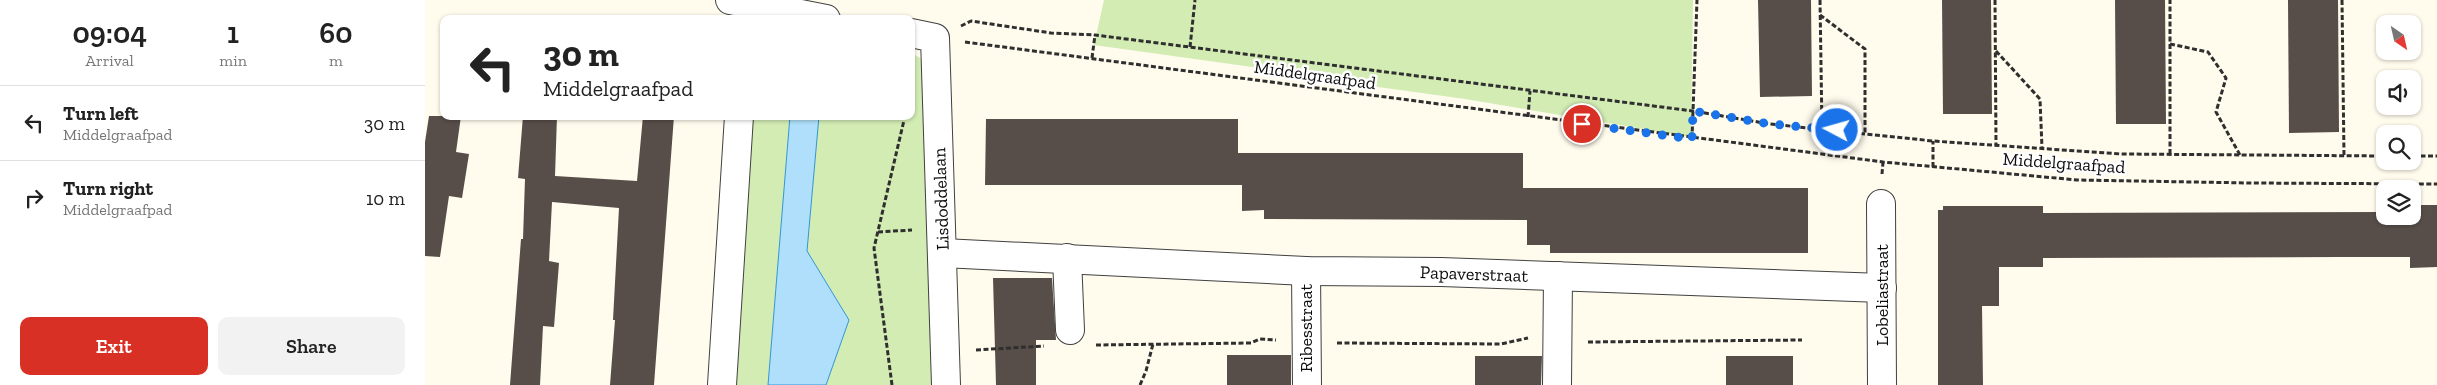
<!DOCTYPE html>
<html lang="en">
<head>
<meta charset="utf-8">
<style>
	:root { --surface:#fff; --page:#f2f2f2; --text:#222; --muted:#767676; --line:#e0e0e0; --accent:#d93025 }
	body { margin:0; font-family:"Zilla Slab",serif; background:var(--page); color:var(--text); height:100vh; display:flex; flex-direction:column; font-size:19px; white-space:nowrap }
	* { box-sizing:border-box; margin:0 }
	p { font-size:16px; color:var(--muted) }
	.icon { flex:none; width:28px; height:28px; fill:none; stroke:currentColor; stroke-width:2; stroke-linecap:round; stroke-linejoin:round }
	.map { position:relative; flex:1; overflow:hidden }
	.panel { display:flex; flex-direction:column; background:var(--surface); width:425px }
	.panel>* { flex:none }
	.banner { position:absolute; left:15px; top:15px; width:475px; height:105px; border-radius:10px; box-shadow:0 1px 4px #0004; background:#fff; color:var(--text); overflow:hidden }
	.needle { width:32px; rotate:146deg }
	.tools { position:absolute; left:1951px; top:15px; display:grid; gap:10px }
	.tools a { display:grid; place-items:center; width:45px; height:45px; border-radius:10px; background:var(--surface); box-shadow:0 1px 4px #0004; font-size:25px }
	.pin { position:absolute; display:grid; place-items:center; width:42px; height:42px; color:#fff; margin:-21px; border:2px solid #fff; border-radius:50%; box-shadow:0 1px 5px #0007 }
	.me { position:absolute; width:55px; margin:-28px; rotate:276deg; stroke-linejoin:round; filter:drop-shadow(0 0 4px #0008) }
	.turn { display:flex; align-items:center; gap:18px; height:105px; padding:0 20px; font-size:22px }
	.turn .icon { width:65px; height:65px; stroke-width:2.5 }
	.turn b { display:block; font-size:35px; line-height:42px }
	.eta { display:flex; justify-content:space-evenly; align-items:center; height:85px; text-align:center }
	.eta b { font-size:30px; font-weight:600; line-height:35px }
	.primary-button { display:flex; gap:10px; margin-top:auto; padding:10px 20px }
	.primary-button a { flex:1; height:58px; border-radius:10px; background:var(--accent); color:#fff; font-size:20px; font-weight:600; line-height:58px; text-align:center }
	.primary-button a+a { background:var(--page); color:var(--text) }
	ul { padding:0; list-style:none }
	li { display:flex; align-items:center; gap:15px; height:75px; padding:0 20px; border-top:1px solid var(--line) }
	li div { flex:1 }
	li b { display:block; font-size:19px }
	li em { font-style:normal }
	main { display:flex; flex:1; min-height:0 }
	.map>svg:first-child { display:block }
	.green { fill:#d2ecb4 }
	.water { fill:#afdffa; stroke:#3196d5 }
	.building { fill:#574e49 }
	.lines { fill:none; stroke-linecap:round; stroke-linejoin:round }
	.minor-casing { stroke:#404040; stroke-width:30 }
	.path { stroke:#2f2f2f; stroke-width:3; stroke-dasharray:5 2.5; stroke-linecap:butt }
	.minor { stroke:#fff; stroke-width:28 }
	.route { stroke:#1a73e8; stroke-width:9; stroke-dasharray:0 16.2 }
	.labels { text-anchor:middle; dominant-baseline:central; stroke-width:5; stroke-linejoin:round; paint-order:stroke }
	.street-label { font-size:18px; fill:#0d0d0d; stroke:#fff }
</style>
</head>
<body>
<main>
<section class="panel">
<div class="eta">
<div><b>09:04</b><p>Arrival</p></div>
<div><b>1</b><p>min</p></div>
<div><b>60</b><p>m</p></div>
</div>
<ul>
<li><svg class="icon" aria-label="left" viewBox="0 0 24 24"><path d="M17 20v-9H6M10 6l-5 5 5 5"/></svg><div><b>Turn left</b><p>Middelgraafpad</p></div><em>30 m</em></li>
<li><svg class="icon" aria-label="right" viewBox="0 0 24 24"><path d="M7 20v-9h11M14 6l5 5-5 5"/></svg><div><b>Turn right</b><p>Middelgraafpad</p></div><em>10 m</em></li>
</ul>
<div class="primary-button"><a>Exit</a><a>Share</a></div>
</section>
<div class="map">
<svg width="2012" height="385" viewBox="0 0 2012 385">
	<rect width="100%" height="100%" fill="#fffbed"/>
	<g class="green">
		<polygon points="679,0 1268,0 1266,137 1040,99 917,82 884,75 669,45"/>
		<polygon points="486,53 495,58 507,73 508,385 401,385 424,320 382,251 394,116 486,116"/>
		<polygon points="328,116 365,116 343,385 309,385"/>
	</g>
	<polygon class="water" points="365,116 394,116 382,251 424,320 401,385 343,385"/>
	<g class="building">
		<polygon points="1333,0 1386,0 1387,96 1335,97"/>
		<polygon points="1517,0 1566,0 1567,114 1518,114"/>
		<polygon points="1690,0 1740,0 1741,124 1691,124"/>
		<polygon points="1863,0 1913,0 1914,132 1864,133"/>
		<polygon points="4,116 36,116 31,152 44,154 37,198 24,196 15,257 0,256 0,142"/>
		<polygon points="98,116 132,116 130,176 212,181 218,116 249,116 229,385 185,385 190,320 188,320 194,208 127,202 124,261 134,263 129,327 118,326 115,385 85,385 96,239 98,239 100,179 93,178"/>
		<polygon points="561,119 813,119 813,153 1098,153 1098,188 1383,188 1383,253 1125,253 1125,245 1102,245 1102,220 839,219 839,210 817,211 817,185 560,185"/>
		<polygon points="1988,205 2012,205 2012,267 1985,268 1985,257 1914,257 1618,258 1618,267 1574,267 1574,306 1557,306 1558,385 1513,385 1513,210 1518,210 1518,206 1618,206 1618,213 1960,212 1960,216 1988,216"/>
		<polygon points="568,278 627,278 631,340 611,340 611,385 571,385"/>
		<rect x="802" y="355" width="64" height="30"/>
		<polygon points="1050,356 1117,356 1116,385 1050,385"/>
		<rect x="1301" y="356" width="67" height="29"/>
	</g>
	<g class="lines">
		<defs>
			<g id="minor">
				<polyline points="305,0 401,19"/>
				<polyline points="486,33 510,38 521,385"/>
				<polyline points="1456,204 1457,385"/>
				<polyline points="518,253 881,271 1016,272 1457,288"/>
				<polyline points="642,258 645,330"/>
				<polyline points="881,271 882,385"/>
				<polyline points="297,385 314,116"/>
				<polyline points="1132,385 1133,276"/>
			</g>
		</defs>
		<use href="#minor" class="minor-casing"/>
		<g class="path">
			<polyline points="1395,0 1397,129"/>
			<polyline points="1570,0 1571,145"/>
			<polyline points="1917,0 1919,156"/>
			<polyline points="1395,15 1440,49 1440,134"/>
			<polyline points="536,26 546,21 626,33 670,35 1268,111 1345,124 1508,141 1696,154 1960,156"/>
			<polyline points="540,42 1458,162 1652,180 1826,183 2012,184"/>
			<polyline points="1745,44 1783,52 1801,78 1791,112 1815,155"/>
			<polyline points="765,47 770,0"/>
			<polyline points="1571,51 1615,99 1617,148"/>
			<polyline points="667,58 670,35"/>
			<polyline points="1103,117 1105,91"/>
			<polyline points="1267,139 1272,0"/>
			<polyline points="1745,154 1745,0"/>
			<polyline points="1988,156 2012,156"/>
			<polyline points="1508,167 1508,141"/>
			<polyline points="1457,174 1458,162"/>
			<polyline points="453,232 487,230"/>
			<polyline points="1163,342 1377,340"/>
			<polyline points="912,343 1076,344 1103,338"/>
			<polyline points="671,345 826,343 835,339 851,340"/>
			<polyline points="551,350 619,346"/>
			<polyline points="467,385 449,248 480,116"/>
			<polyline points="715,385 721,371 728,344"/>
		</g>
		<use href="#minor" class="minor"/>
	</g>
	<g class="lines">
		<polyline class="route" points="1157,124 1267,139 1268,111 1345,124 1412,130"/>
	</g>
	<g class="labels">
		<g class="street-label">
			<text transform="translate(890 75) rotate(8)">Middelgraafpad</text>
			<text transform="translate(1639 163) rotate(4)">Middelgraafpad</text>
			<text transform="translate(516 199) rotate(-92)">Lisdoddelaan</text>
			<text transform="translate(1049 274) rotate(2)">Papaverstraat</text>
			<text transform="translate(1457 295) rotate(-90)">Lobeliastraat</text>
			<text transform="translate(881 328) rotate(-90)">Ribesstraat</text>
		</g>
	</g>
</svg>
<div class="tools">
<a><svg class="needle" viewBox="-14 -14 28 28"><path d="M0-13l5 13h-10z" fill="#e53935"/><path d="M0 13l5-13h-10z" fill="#767676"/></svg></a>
<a><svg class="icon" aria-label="sound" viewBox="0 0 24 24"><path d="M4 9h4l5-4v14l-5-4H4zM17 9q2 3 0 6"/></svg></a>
<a><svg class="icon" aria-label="search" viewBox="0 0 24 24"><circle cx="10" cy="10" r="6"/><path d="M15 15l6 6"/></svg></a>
<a><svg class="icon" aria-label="layers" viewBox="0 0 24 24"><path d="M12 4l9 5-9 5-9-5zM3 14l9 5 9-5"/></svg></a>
</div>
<div class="pin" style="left:1157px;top:124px;background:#d93025"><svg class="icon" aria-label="arrive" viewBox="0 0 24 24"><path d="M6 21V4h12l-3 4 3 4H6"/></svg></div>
<svg class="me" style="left:1412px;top:130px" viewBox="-20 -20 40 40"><circle r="17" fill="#1a73e8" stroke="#fff" stroke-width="3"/><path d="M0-11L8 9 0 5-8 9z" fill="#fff"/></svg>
<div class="banner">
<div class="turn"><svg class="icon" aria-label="left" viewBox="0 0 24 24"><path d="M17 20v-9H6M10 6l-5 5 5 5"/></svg><div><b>30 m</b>Middelgraafpad</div></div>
</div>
</div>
</main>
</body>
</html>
